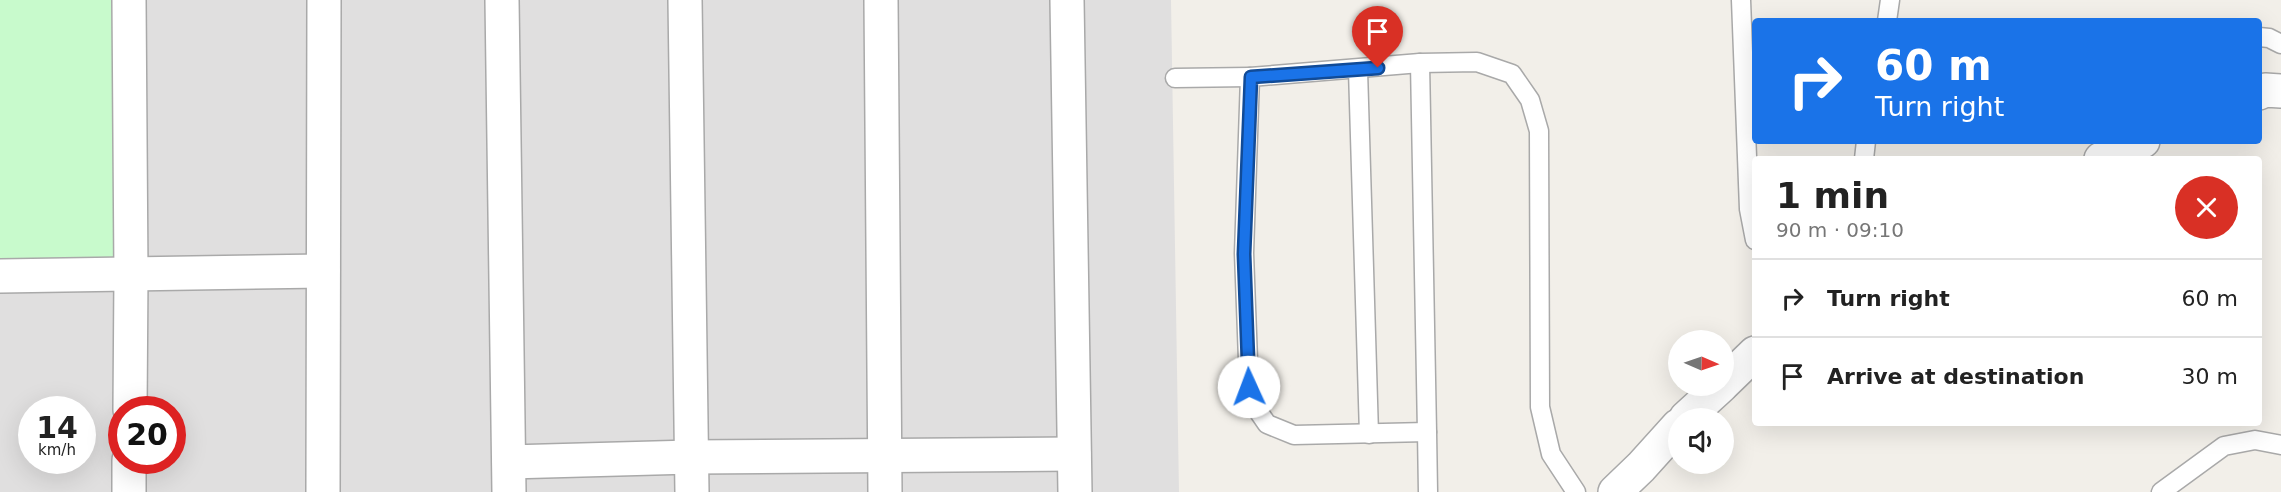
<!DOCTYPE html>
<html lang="en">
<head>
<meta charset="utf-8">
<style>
	:root { --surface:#fff; --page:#f2f2f2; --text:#222; --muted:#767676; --line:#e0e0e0 }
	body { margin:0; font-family:"DejaVu Sans",sans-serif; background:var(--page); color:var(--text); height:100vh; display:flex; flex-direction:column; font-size:22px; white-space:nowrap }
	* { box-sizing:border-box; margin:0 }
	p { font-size:20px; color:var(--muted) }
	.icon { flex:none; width:33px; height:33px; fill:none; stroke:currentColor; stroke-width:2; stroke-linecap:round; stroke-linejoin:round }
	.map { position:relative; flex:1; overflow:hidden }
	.side { position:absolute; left:1752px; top:156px; width:510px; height:270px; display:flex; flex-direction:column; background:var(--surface); border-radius:6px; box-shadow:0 6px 24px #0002 }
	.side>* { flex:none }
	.hud { position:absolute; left:1752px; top:18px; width:510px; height:126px; border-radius:6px; box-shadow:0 6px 24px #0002; background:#1a73e8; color:#fff; overflow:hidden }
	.needle { width:39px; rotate:92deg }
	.buttons { position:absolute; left:1668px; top:330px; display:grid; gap:12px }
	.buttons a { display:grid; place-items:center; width:66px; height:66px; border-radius:50%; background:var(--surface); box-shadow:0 6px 24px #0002; font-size:30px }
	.speed { position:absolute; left:18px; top:396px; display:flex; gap:12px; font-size:30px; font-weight:700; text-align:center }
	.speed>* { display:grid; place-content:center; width:78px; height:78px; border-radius:50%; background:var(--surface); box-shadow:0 6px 24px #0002; line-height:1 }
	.speed small { font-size:15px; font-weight:400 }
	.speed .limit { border:9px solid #d22; background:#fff; color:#111 }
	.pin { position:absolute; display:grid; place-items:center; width:51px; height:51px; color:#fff; margin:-62px -26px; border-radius:50% 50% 50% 0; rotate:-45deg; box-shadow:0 0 6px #0007 }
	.pin .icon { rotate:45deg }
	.me { position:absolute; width:66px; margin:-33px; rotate:358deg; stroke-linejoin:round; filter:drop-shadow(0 0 4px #0008) }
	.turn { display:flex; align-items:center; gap:21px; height:126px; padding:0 24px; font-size:27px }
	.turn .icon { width:78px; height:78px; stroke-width:2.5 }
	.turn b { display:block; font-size:42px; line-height:51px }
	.round { display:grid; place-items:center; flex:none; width:63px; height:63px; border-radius:32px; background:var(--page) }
	.summary { display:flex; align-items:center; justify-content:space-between; height:102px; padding:0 24px }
	h1 { font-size:36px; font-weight:800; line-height:45px }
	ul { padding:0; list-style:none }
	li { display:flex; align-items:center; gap:18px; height:78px; padding:0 24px; border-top:2px solid var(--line) }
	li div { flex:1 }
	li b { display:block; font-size:22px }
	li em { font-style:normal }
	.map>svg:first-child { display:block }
	.residential { fill:#e0dfdf; fill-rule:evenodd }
	.park { fill:#c8facc }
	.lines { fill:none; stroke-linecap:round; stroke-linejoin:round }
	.service-casing { stroke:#a9a9a9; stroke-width:21 }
	.minor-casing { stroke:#a9a9a9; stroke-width:36 }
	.service { stroke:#fff; stroke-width:18 }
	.minor { stroke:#fff; stroke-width:33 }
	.route-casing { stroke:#114b97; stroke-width:15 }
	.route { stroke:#1a73e8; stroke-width:10 }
</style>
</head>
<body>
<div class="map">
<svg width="2281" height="492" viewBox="0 0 2281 492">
	<rect width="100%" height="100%" fill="#f2efe9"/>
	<path class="residential" d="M0,0H1171L1179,492H0ZM32,410H82V460H32ZM122,410H172V460H122Z"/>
	<polygon class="park" points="0,0 125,0 127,272 0,274"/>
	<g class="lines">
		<defs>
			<g id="service">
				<polyline points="1741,0 1749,209 1755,240"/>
				<polyline points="1887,21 1890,0"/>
				<polyline points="2259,37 2269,38 2281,44"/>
				<polyline points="1420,63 1427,432"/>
				<polyline points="1358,70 1369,434"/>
				<polyline points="1175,78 1250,77"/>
				<polyline points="1864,159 1866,141"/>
				<polyline points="1428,492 1427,432 1294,435 1267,424 1256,408 1249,387 1244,253 1250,77 1420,63 1477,62 1512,74 1530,100 1539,131 1540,407 1551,454 1576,492"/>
				<polyline points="2161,492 2224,446 2255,440 2281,445"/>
			</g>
			<g id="minor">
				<polyline points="129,0 131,275 130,410"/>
				<polyline points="502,0 509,492"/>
				<polyline points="685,0 692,492"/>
				<polyline points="881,0 885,492"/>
				<polyline points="1067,0 1075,492"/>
				<polyline points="2259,93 2265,90 2281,91"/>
				<polyline points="2101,159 2143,141"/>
				<polyline points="0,276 323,271"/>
				<polyline points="1724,383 1755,353"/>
				<polyline points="1686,418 1721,386"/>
				<polyline points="509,462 691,457 1074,454"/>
				<polyline points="129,492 129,460"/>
				<polyline points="323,492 324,0"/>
				<polyline points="1615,492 1641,467 1678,426"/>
			</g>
		</defs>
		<use href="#service" class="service-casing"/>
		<use href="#minor" class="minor-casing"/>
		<use href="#service" class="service"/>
		<use href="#minor" class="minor"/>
	</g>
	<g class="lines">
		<defs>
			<polyline id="route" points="1249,387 1244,254 1251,77 1378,68"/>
		</defs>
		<use href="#route" class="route-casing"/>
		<use href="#route" class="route"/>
	</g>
</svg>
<div class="buttons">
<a><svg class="needle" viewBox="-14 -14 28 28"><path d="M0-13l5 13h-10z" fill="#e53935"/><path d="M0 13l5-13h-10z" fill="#767676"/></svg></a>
<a><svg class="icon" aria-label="sound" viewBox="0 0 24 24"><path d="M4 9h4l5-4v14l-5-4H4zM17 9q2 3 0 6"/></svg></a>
</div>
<div class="speed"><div>14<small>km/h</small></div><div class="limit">20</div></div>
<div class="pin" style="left:1378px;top:68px;background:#d93025"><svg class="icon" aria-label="arrive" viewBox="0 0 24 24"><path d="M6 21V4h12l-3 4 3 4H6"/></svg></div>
<svg class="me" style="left:1249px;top:387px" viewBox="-20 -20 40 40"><circle r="19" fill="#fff"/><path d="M0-13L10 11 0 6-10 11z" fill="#1a73e8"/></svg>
<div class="hud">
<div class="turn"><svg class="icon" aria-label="right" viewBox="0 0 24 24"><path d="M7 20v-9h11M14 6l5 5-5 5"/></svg><div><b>60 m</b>Turn right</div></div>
</div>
<section class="side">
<div class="summary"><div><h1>1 min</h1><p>90 m · 09:10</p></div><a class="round" style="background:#d93025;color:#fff"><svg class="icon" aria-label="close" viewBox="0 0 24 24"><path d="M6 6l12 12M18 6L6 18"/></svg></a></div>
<ul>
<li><svg class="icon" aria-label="right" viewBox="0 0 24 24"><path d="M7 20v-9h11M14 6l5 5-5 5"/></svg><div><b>Turn right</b></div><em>60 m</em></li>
<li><svg class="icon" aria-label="arrive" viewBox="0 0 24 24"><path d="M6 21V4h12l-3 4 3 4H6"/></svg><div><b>Arrive at destination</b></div><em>30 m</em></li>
</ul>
</section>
</div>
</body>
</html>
